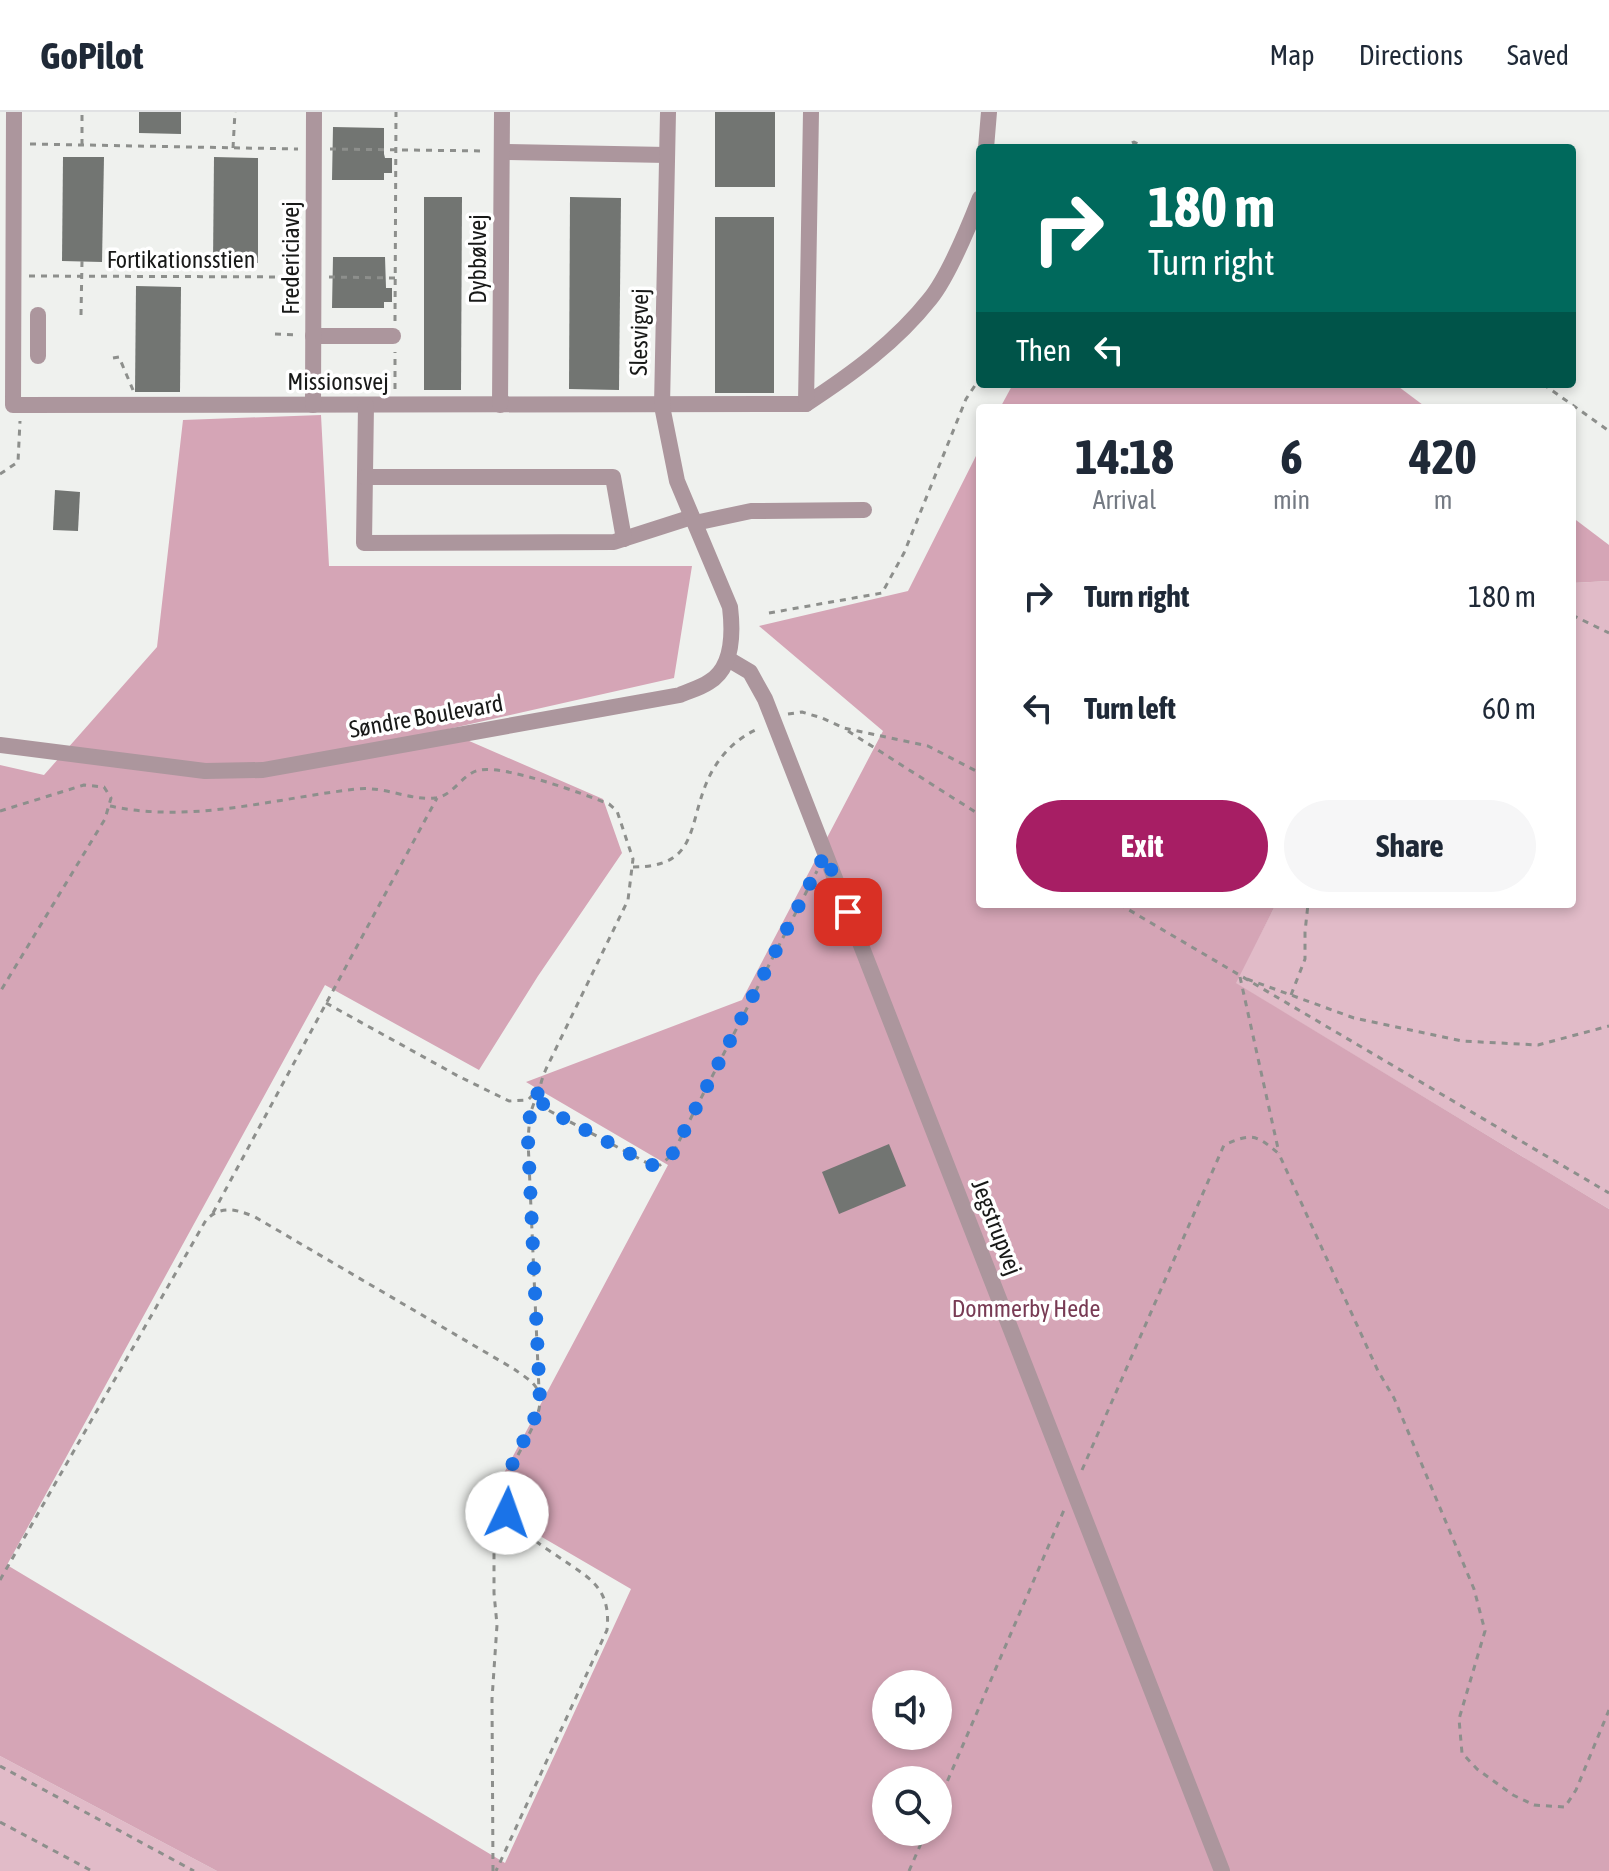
<!DOCTYPE html>
<html lang="en">
<head>
<meta charset="utf-8">
<style>
	:root { --surface:#fff; --page:#f6f6f7; --text:#1f2937; --muted:#747a83; --line:#e0e1e3; --accent:#a71e64 }
	body { margin:0; font-family:"Asap Condensed",sans-serif; background:var(--page); color:var(--text); height:100vh; display:flex; flex-direction:column; font-size:30px; white-space:nowrap }
	* { box-sizing:border-box; margin:0 }
	p { font-size:26px; color:var(--muted) }
	.icon { flex:none; width:44px; height:44px; fill:none; stroke:currentColor; stroke-width:2; stroke-linecap:round; stroke-linejoin:round }
	.map { position:relative; flex:1; overflow:hidden }
	.side { position:absolute; left:976px; top:292px; width:600px; height:504px; display:flex; flex-direction:column; background:var(--surface); border-radius:8px; box-shadow:0 4px 12px #0003 }
	.side>* { flex:none }
	.banner { position:absolute; left:976px; top:32px; width:600px; height:244px; border-radius:8px; box-shadow:0 4px 12px #0003; background:#00695c; color:#fff; overflow:hidden }
	.controls { position:absolute; left:872px; top:1558px; display:grid; gap:16px }
	.controls a { display:grid; place-items:center; width:80px; height:80px; border-radius:50%; background:var(--surface); box-shadow:0 4px 12px #0003; font-size:40px }
	.pin { position:absolute; display:grid; place-items:center; width:68px; height:68px; color:#fff; margin:-34px; border-radius:16px; box-shadow:0 4px 12px #0006 }
	.me { position:absolute; width:88px; margin:-44px; rotate:3deg; stroke-linejoin:round; filter:drop-shadow(0 0 6px #0008) }
	.turn { display:flex; align-items:center; gap:28px; height:168px; padding:0 40px; font-size:36px }
	.turn .icon { width:104px; height:104px; stroke-width:2.5 }
	.turn b { display:block; font-size:56px; line-height:68px }
	.then { display:flex; align-items:center; height:76px; padding:0 40px; background:#0003; gap:16px; font-size:30px }
	.eta { display:flex; justify-content:space-evenly; align-items:center; height:136px; text-align:center }
	.eta b { font-size:48px; font-weight:700; line-height:56px }
	.primary-button { display:flex; gap:16px; margin-top:auto; padding:16px 40px }
	.primary-button a { flex:1; height:92px; border-radius:48px; background:var(--accent); color:#fff; font-size:32px; font-weight:700; line-height:92px; text-align:center }
	.primary-button a+a { background:var(--page); color:var(--text) }
	ul { padding:0; list-style:none }
	li { display:flex; align-items:center; gap:24px; height:112px; padding:0 40px }
	li div { flex:1 }
	li b { display:block; font-size:30px }
	li em { font-style:normal }
	header { display:flex; align-items:center; gap:48px; box-sizing:border-box; height:112px; padding:0 40px; background:var(--surface); border-bottom:2px solid var(--line) }
	header strong { font-size:38px }
	nav { display:flex; gap:44px; margin-inline-start:auto; font-size:28px }
	.map>svg:first-child { display:block }
	.green { fill:#e1bbc8 }
	.forest { fill:#d5a5b6; fill-rule:evenodd }
	.building { fill:#727572 }
	.lines { fill:none; stroke-linecap:round; stroke-linejoin:round }
	.path { stroke:#8d8f8c; stroke-width:3; stroke-dasharray:6 6; stroke-linecap:butt }
	.minor { stroke:#ac969d; stroke-width:16 }
	.route { stroke:#1a73e8; stroke-width:14; stroke-dasharray:0 25.2 }
	.labels { text-anchor:middle; dominant-baseline:central; stroke-width:7; stroke-linejoin:round; paint-order:stroke }
	.street-label { font-size:24px; fill:#181918; stroke:#fff }
	.park-label { font-size:24px; fill:#783b54; stroke:#fff }
</style>
</head>
<body>
<header>
<strong>GoPilot</strong>
<nav><a>Map</a><a>Directions</a><a>Saved</a></nav>
</header>
<div class="map">
<svg width="1609" height="1759" viewBox="0 0 1609 1759">
	<rect width="100%" height="100%" fill="#eff1ee"/>
	<g class="green">
		<polygon points="1609,469 1609,1097 1235,871 1276,792 1572,792 1572,471"/>
		<polygon points="0,1644 217,1759 0,1759"/>
	</g>
	<g class="forest">
		<polygon points="1013,272 1395,272 1427,296 1000,296"/>
		<path d="M321,303L329,454H692L674,566L444,618L603,687L622,741L538,864L479,958L325,873L7,1453L505,1751L631,1477L487,1393L668,1053L526,970L742,888L883,619L759,514L908,479L980,336V792H1276L1236,871L1609,1097V1759H217L0,1644V653L44,663L157,535L183,308ZM886,1572H938V1624H886ZM886,1668H938V1720H886Z"/>
		<polygon points="1572,405 1609,433 1609,469 1572,471"/>
	</g>
	<g class="building">
		<polygon points="139,0 181,0 181,22 139,21"/>
		<rect x="715" y="0" width="60" height="75"/>
		<polygon points="333,15 384,16 384,42 385,46 392,46 392,61 384,61 384,68 332,68"/>
		<polygon points="63,45 104,45 102,150 62,149"/>
		<polygon points="214,45 258,46 258,151 213,151"/>
		<polygon points="424,85 462,85 461,278 424,278"/>
		<polygon points="570,85 621,86 619,278 569,277"/>
		<rect x="715" y="105" width="59" height="176"/>
		<polygon points="333,145 385,145 386,176 392,176 392,190 384,190 384,196 332,196"/>
		<polygon points="136,174 181,175 180,280 135,280"/>
		<polygon points="55,378 80,380 78,419 53,418"/>
		<polygon points="889,1032 906,1074 839,1102 822,1060"/>
	</g>
	<g class="lines">
		<g class="path">
			<polyline points="30,32 298,37"/>
			<polyline points="82,33 82,0"/>
			<polyline points="233,36 235,0"/>
			<polyline points="1121,36 1134,30 1147,36"/>
			<polyline points="330,37 486,39"/>
			<polyline points="29,164 298,165"/>
			<polyline points="329,165 395,166"/>
			<polyline points="81,203 82,149"/>
			<polyline points="395,209 396,0"/>
			<polyline points="275,222 299,223"/>
			<polyline points="113,246 119,245 133,278"/>
			<polyline points="1543,272 1609,319"/>
			<polyline points="395,277 395,240"/>
			<polyline points="0,362 18,350 20,309"/>
			<polyline points="769,501 882,481 904,441 966,287 980,266"/>
			<polyline points="1572,503 1609,521"/>
			<polyline points="788,602 802,600 822,606 844,616 928,634 980,661"/>
			<polyline points="848,619 980,703"/>
			<path d="M110,694C193,712 275,686 357,677C385,674 411,689 435,686C454,684 462,661 480,658C505,653 584,682 609,692L617,699L633,747L628,788L546,957C540,971 536,984 546,997L651,1053H660L672,1043L817,759"/>
			<polyline points="0,699 84,673 104,675 111,686 105,707 0,880"/>
			<path d="M633,755C697,755 688,716 706,672C716,647 735,626 760,616"/>
			<polyline points="1119,792 1609,1081"/>
			<polyline points="1240,865 1279,1041"/>
			<polyline points="1247,867 1354,906 1462,929 1538,933 1609,914"/>
			<polyline points="1291,883 1305,847 1305,820 1308,792"/>
			<polyline points="326,891 458,964 509,989 528,988 540,975"/>
			<polyline points="538,980 530,1002 528,1028 539,1278"/>
			<polyline points="213,1101 437,686"/>
			<path d="M1082,1358L1224,1033C1251,1021 1256,1022 1279,1042L1378,1259L1394,1286L1474,1477L1485,1519L1459,1607L1462,1641L1477,1657L1513,1683L1534,1693L1565,1695L1576,1678L1609,1598"/>
			<path d="M0,1468L206,1108C221,1093 236,1097 255,1105L514,1257C522,1263 533,1269 537,1277C554,1308 490,1362 506,1399C517,1423 571,1450 592,1469C606,1483 609,1498 607,1518L496,1759"/>
			<polyline points="0,1654 194,1759"/>
			<polyline points="938,1691 1064,1398"/>
			<polyline points="0,1710 92,1759"/>
			<polyline points="493,1759 492,1587 497,1513 494,1481 494,1419 502,1388"/>
			<polyline points="909,1759 926,1720"/>
		</g>
		<g class="minor">
			<path d="M14,0L13,293L806,292C852,262 896,230 930,187C948,165 969,114 980,86"/>
			<polyline points="986,36 989,0"/>
			<polyline points="502,40 667,43"/>
			<polyline points="38,203 38,244"/>
			<polyline points="313,224 393,224"/>
			<polyline points="806,292 811,0"/>
			<polyline points="313,293 314,0"/>
			<polyline points="366,293 364,431 614,430 692,405"/>
			<polyline points="500,293 502,0"/>
			<polyline points="365,365 613,365 624,427"/>
			<polyline points="695,411 751,399 864,398"/>
			<polyline points="728,547 750,560 765,587 1222,1759"/>
			<path d="M0,633L205,659L263,658L680,583C689,579 700,576 709,570C733,556 733,520 730,495L677,369L662,294L668,0"/>
		</g>
	</g>
	<g class="lines">
		<path class="route" d="M507,1401C495,1362 532,1326 540,1289L528,1028L530,1002L540,975L539,985L546,997L651,1053H660L672,1043L825,742L848,800"/>
	</g>
	<g class="labels">
		<g class="street-label">
			<text transform="translate(290 146) rotate(-90)">Fredericiavej</text>
			<text x="181" y="147">Fortikationsstien</text>
			<text transform="translate(477 147) rotate(-90)">Dybbølvej</text>
			<text transform="translate(639 220) rotate(-89)">Slesvigvej</text>
			<text x="338" y="269">Missionsvej</text>
			<text transform="translate(426 604) rotate(-10)">Søndre Boulevard</text>
			<text transform="translate(997 1115) rotate(69)">Jegstrupvej</text>
		</g>
		<g class="park-label">
			<text x="1026" y="1196">Dommerby Hede</text>
		</g>
	</g>
</svg>
<div class="controls">
<a><svg class="icon" aria-label="sound" viewBox="0 0 24 24"><path d="M4 9h4l5-4v14l-5-4H4zM17 9q2 3 0 6"/></svg></a>
<a><svg class="icon" aria-label="search" viewBox="0 0 24 24"><circle cx="10" cy="10" r="6"/><path d="M15 15l6 6"/></svg></a>
</div>
<div class="pin" style="left:848px;top:800px;background:#d93025"><svg class="icon" aria-label="arrive" viewBox="0 0 24 24"><path d="M6 21V4h12l-3 4 3 4H6"/></svg></div>
<svg class="me" style="left:507px;top:1401px" viewBox="-20 -20 40 40"><circle r="19" fill="#fff"/><path d="M0-13L10 11 0 6-10 11z" fill="#1a73e8"/></svg>
<div class="banner">
<div class="turn"><svg class="icon" aria-label="right" viewBox="0 0 24 24"><path d="M7 20v-9h11M14 6l5 5-5 5"/></svg><div><b>180 m</b>Turn right</div></div>
<div class="then">Then<svg class="icon" aria-label="left" viewBox="0 0 24 24"><path d="M17 20v-9H6M10 6l-5 5 5 5"/></svg></div>
</div>
<section class="side">
<div class="eta">
<div><b>14:18</b><p>Arrival</p></div>
<div><b>6</b><p>min</p></div>
<div><b>420</b><p>m</p></div>
</div>
<ul>
<li><svg class="icon" aria-label="right" viewBox="0 0 24 24"><path d="M7 20v-9h11M14 6l5 5-5 5"/></svg><div><b>Turn right</b></div><em>180 m</em></li>
<li><svg class="icon" aria-label="left" viewBox="0 0 24 24"><path d="M17 20v-9H6M10 6l-5 5 5 5"/></svg><div><b>Turn left</b></div><em>60 m</em></li>
</ul>
<div class="primary-button"><a>Exit</a><a>Share</a></div>
</section>
</div>
</body>
</html>
